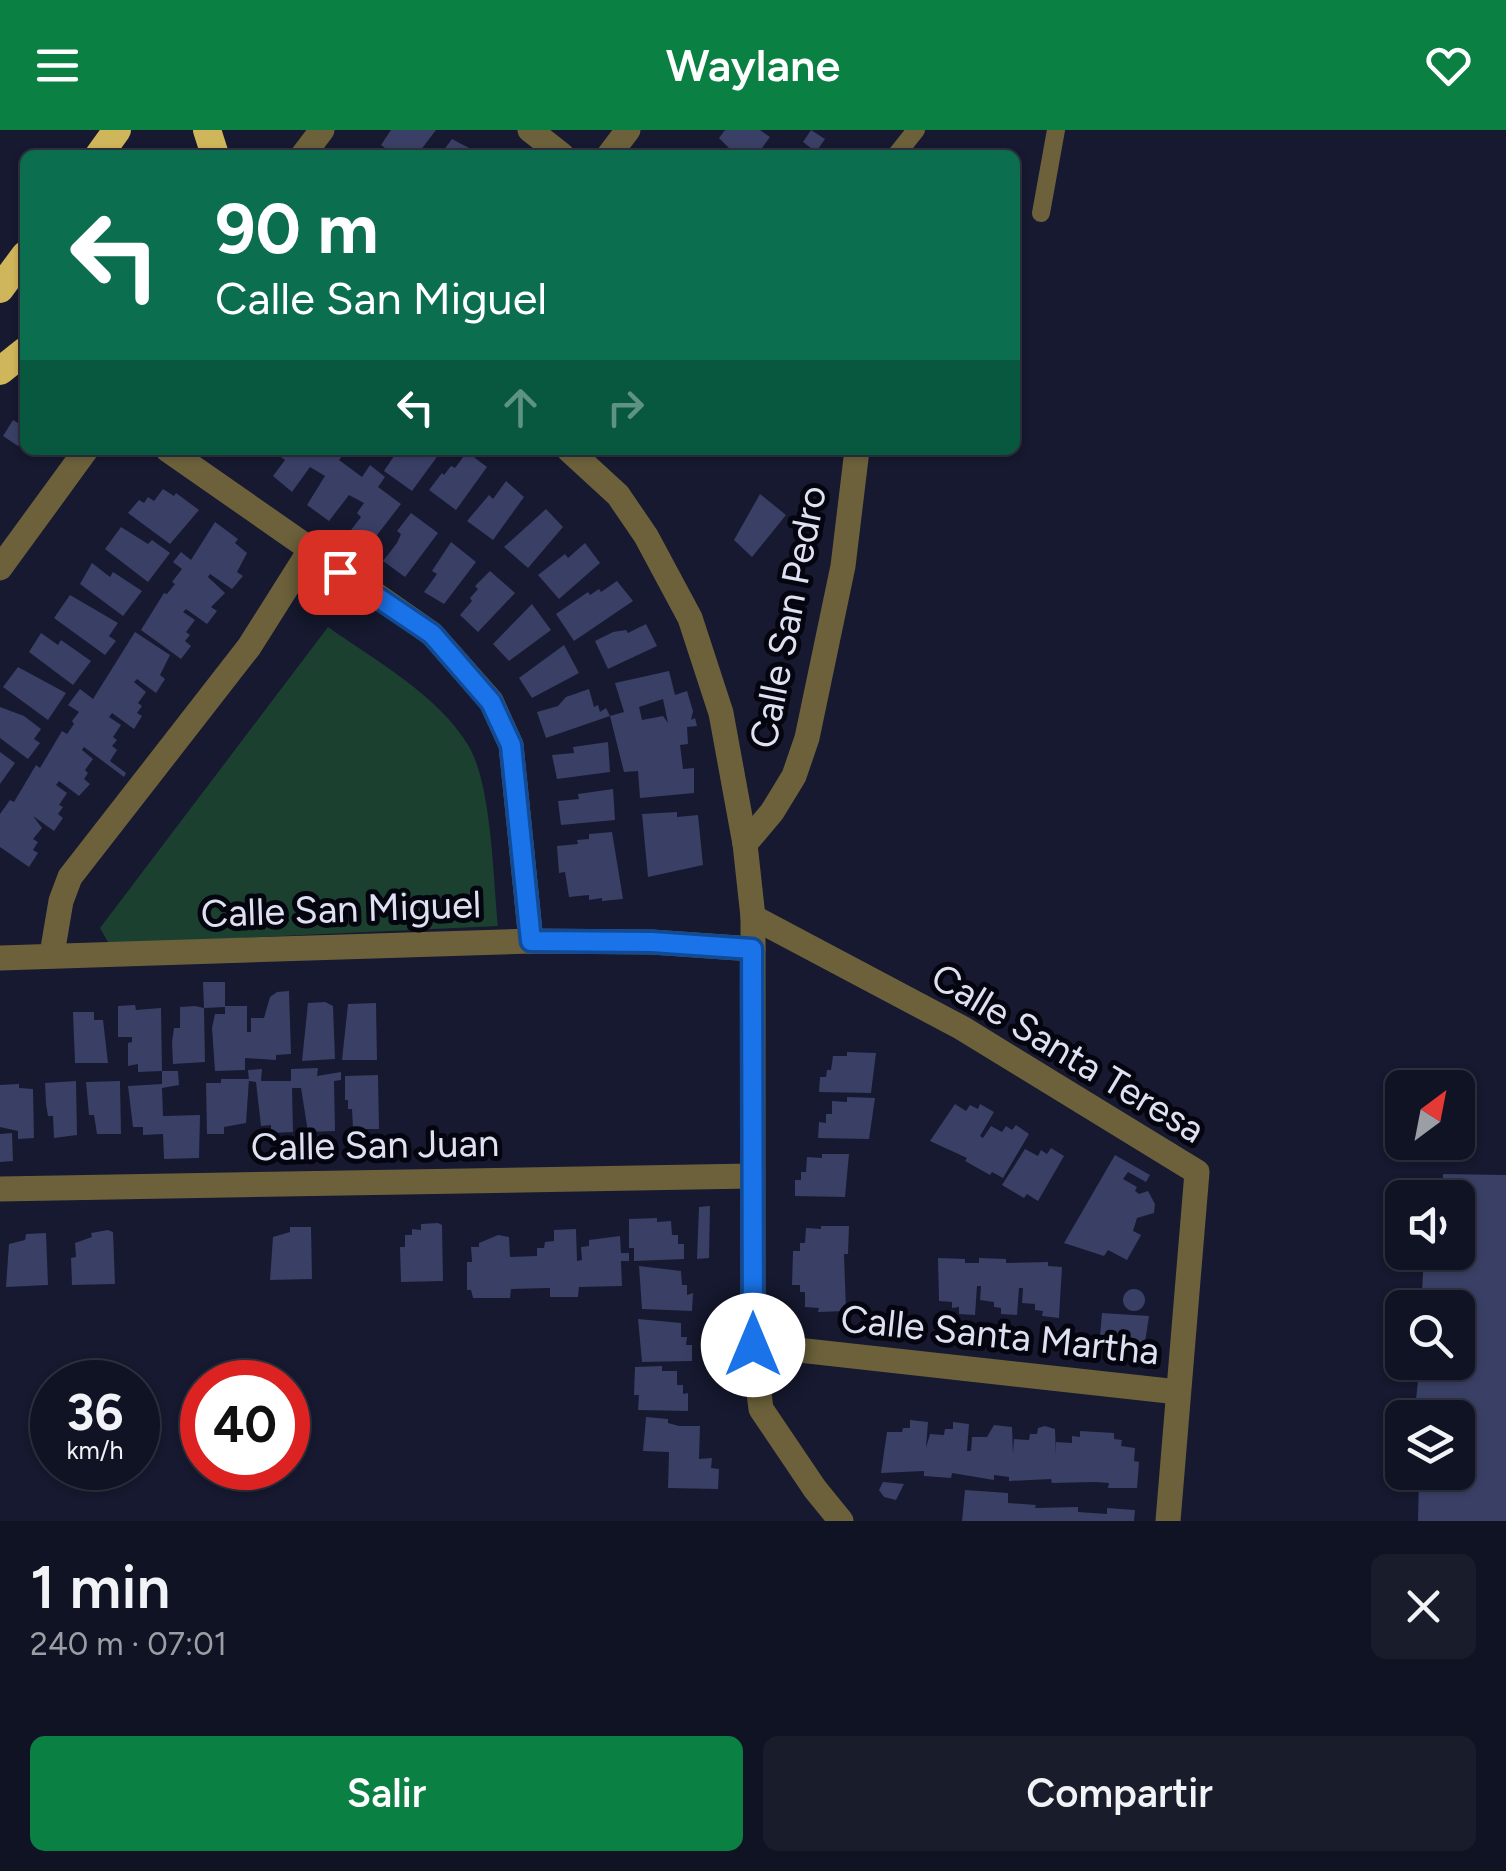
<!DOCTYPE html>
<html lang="es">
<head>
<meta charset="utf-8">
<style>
	:root { --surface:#101323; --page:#191c2b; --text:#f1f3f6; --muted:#9c9ea6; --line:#303241; --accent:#0b8043 }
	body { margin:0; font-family:Figtree,sans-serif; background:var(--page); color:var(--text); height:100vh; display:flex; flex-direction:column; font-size:38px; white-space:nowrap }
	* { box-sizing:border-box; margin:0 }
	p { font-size:32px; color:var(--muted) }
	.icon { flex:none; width:55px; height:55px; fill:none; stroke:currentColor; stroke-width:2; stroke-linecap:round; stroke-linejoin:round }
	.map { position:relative; height:1391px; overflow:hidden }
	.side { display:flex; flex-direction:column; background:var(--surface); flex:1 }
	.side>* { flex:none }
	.hud { position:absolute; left:20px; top:20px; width:1000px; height:305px; border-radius:15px; box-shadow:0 2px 8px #0004,0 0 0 2px var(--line); background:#0b6e4f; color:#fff; overflow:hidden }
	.needle { width:65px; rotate:32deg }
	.tools { position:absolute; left:1385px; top:940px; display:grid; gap:20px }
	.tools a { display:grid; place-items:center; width:90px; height:90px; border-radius:15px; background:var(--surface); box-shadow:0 2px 8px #0004,0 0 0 2px var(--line); font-size:50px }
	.speed { position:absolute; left:30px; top:1230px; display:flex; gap:20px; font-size:50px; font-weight:700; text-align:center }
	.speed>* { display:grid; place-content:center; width:130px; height:130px; border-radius:50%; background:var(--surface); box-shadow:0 2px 8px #0004,0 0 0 2px var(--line); line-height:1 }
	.speed small { font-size:25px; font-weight:400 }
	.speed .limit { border:15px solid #d22; background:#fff; color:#111 }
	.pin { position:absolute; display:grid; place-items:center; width:85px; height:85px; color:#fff; margin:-42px; border-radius:20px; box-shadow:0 5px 15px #0006 }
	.me { position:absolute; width:110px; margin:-55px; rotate:0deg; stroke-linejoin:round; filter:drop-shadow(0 0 8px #0008) }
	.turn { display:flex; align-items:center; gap:35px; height:210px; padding:0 30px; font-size:45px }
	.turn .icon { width:130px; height:130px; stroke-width:2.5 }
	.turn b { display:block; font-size:70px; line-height:85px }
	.lanes { display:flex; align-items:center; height:95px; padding:0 30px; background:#0003; justify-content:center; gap:50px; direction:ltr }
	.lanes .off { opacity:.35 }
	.round { display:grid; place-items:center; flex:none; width:105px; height:105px; border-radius:15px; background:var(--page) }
	.overview { display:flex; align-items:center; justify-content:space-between; height:170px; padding:0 30px }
	h1 { font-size:60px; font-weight:600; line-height:75px }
	.primary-button { display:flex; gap:20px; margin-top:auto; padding:20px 30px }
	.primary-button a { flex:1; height:115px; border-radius:15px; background:var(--accent); color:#fff; font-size:40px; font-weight:600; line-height:115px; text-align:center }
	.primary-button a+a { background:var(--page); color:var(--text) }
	header { display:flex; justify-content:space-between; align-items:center; height:130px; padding:0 30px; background:var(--accent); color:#fff; font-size:45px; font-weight:600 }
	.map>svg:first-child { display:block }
	.green { fill:#1b4030 }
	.building { fill:#3a3f65; fill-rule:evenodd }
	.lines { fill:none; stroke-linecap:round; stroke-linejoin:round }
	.service { stroke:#6c613b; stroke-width:18 }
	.minor { stroke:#6c613b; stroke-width:25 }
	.tertiary { stroke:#6c613b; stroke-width:25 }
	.trunk { stroke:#d0b65a; stroke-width:28 }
	.route-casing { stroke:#114b97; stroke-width:25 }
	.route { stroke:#1a73e8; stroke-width:18 }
	.labels { text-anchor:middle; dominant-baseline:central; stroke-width:10; stroke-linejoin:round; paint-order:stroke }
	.street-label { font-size:38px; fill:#dee1f1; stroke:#04050e }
</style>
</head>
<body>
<header><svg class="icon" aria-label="menu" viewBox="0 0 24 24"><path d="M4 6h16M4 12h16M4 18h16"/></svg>Waylane<svg class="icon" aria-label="heart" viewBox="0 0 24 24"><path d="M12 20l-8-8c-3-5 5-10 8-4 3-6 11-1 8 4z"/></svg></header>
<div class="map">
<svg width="1506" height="1391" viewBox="0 0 1506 1391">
	<rect width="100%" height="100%" fill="#16192f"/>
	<path class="green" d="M328,497C376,531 438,565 468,615C492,654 493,749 498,796L109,814L100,798Z"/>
	<g class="building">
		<polygon points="391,0 436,0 417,25 394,25 381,15"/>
		<polygon points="725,0 760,0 770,7 757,25 736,25 719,8"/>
		<polygon points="811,0 825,9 816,22 803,12"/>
		<polygon points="452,9 471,19 473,23 440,25"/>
		<polygon points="25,287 25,306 18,316 3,306 13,290 18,293"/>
		<polygon points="287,320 347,320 339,330 362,347 370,335 385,347 378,357 401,374 367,418 348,404 361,387 357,383 364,373 349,365 329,391 307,375 325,346 310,337 292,362 273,346 285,330 281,327"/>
		<polygon points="398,320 442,320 412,361 384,341"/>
		<polygon points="467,322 487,337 456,380 429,360 442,343 444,345 451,336 455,338"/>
		<polygon points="506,351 524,367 493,410 467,391 489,365 493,369"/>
		<polygon points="163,359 174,366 176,363 199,380 170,414 128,383 139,370 144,373 148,367 154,371"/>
		<polygon points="760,364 786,385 752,427 734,410"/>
		<polygon points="546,379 563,397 528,438 504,417"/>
		<polygon points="411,383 438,403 405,447 383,431 397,413 401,404 397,401"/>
		<polygon points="215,392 238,409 235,413 247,423 237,442 243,446 232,459 210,444 208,447 225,463 211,477 217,481 207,494 186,479 183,482 195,490 186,502 190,505 185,511 191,516 181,529 141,500 164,463 167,464 175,454 172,452 182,439 173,432 181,422 191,430"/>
		<polygon points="121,397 148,414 152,410 170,423 148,452 105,419"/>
		<polygon points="451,412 476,432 444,474 424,462 437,444 432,441"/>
		<polygon points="585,413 600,433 559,469 538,445 565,424 568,428"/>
		<polygon points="92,433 110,447 113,442 142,461 123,486 80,454"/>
		<polygon points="490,441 515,463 478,502 460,485 472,471 470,468 478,459 475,456"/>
		<polygon points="617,451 633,471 574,511 556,484 588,462 590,465 599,459 601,462"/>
		<polygon points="70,465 118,493 109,506 116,511 105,525 54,488"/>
		<polygon points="532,474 551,500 509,531 493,514"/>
		<polygon points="646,494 657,516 608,539 595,511 613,502 626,500 628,503"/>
		<polygon points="135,502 170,525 160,545 165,549 156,563 137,549 134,552 146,562 138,573 142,576 137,583 142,586 134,599 112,583 109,587 121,595 113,607 117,610 112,616 117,620 110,631 126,643 124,647 84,617 82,620 93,629 85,640 88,643 84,649 90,654 79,666 59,651 56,655 67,663 59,675 63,677 58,684 63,688 54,701 33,686 42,698 33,709 38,712 33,720 38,723 29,737 0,717 0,684 10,670 14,672 36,635 40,638 62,601 67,604 74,594 72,591 79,582 68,575 80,559 93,569"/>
		<polygon points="41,503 58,515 61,510 91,531 73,555 29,522"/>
		<polygon points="564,515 579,543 532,568 519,548"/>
		<polygon points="18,537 66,563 48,590 3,557"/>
		<path d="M669,541L675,565L687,561L693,581L691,590L695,588L697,596L687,597L688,614L680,615L683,639L694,638V663L640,668L638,641L624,642L610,586L624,582L615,553ZM663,569L668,593L663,586L642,590L639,577Z"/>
		<polygon points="589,559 594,577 598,575 600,582 606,578 610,586 546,608 537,582 558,576 566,567"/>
		<polygon points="0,577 24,586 41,599 34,609 40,613 28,629 0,608"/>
		<polygon points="608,612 610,642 557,649 552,625 574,623 573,617"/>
		<polygon points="0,622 15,633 0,654"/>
		<polygon points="613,659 615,690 561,695 558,671 579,669 578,664"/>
		<polygon points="677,682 677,687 698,685 703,735 648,747 642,684"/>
		<polygon points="612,702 623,769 602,771 602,768 589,770 589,765 569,767 565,742 559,743 557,716 578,714 577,710 589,709 589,704"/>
		<polygon points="203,852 225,852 225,876 247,876 247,902 251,902 251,888 264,888 270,867 277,862 289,861 291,924 276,925 276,930 245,928 245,940 215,941 212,898 215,884 225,884 225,877 204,878"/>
		<polygon points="325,872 333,876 335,929 302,931 308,873"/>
		<polygon points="376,873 377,930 342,930 348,874"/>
		<polygon points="135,875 136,880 161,878 162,941 178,941 179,955 162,958 163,986 200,985 199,1028 164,1029 163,1004 143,1005 143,997 133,997 128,956 162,954 162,941 138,942 138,934 128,936 128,913 132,912 132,907 118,907 118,876"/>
		<polygon points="195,876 204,878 205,932 173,934 172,912 174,898 180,898 180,877"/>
		<polygon points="73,882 94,882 94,890 103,890 108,933 75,933"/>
		<polygon points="847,922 876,923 871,963 819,962 820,947 826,947 827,940 831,940 833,926 847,926"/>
		<polygon points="318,938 317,946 341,942 341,950 334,951 335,1001 308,1002 301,958 292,958 293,1002 271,1003 271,995 261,996 256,952 249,951 248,940 262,939 261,951 291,951 291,939"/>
		<polygon points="378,945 379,999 353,999 352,979 348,979 348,970 345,970 345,946"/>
		<polygon points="221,949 249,949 246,993 224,997 224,1004 207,1004 206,953 221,953"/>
		<polygon points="76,951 77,1005 54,1008 53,986 48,986 46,974 45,953"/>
		<polygon points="120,951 121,1004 97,1004 94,985 89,985 86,952"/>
		<polygon points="19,954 19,958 33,959 34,1008 18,1009 18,1001 0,997 0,955"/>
		<polygon points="847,967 875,968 869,1009 818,1008 819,992 826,993 826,984 832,984 832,971 847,972"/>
		<polygon points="955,974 966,981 970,975 978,979 980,974 994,982 980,1006 983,1008 991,996 1002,1002 1006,996 1012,1000 1016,995 1029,1004 1003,1048 992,1042 990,1045 965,1031 967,1028 930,1011"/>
		<polygon points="12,1003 13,1031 0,1032 0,1004"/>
		<polygon points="1051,1018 1064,1026 1038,1071 1027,1064 1024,1068 1002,1055 1025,1019 1038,1026 1041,1020 1047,1024"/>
		<polygon points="822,1024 849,1024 845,1067 795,1066 795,1050 801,1050 801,1042 806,1042 807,1027 822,1028"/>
		<polygon points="1115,1025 1150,1045 1146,1052 1128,1042 1123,1049 1137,1057 1135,1061 1139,1064 1148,1061 1155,1074 1154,1083 1137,1088 1133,1101 1141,1105 1127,1130 1108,1120 1104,1126 1064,1113"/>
		<polygon points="1443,1044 1506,1045 1506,1391 1418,1391 1419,1348 1413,1348 1413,1342 1458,1342 1458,1288 1414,1288 1420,1232 1458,1232 1458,1178 1421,1178 1424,1126 1458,1122 1458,1068 1442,1068"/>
		<polygon points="710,1076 709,1128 697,1129 699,1077"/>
		<polygon points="657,1088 657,1092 671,1091 672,1105 678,1105 678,1114 684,1114 684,1129 634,1131 634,1118 629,1118 629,1089"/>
		<polygon points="438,1093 442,1095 443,1151 401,1152 400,1117 405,1117 405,1105 412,1105 412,1099 421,1100 421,1094"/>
		<polygon points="821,1096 849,1096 848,1124 844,1124 846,1181 818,1182 819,1178 805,1177 805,1162 800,1162 800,1155 792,1155 793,1121 800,1121 800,1113 805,1113 806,1098 821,1099"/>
		<polygon points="290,1097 311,1097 312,1149 270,1150 273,1107 290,1102"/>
		<polygon points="576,1099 577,1131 582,1130 581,1117 589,1116 589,1110 620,1106 621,1123 629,1123 629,1131 621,1131 622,1156 579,1157 578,1167 550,1167 550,1158 511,1159 510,1168 473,1168 471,1160 467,1160 467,1132 472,1132 471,1117 479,1117 479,1113 498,1105 509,1107 510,1127 537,1126 537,1118 544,1118 545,1112 554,1111 554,1100"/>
		<polygon points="108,1100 113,1102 115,1154 72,1155 71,1128 76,1127 75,1113 92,1107 91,1103"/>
		<polygon points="46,1103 48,1155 6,1157 9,1114 25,1110 26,1104"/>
		<polygon points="938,1128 965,1129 965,1133 979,1133 979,1128 1006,1129 1006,1133 1048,1132 1048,1136 1062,1137 1059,1188 1042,1186 1043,1181 1035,1180 1035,1174 1022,1173 1023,1158 1019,1158 1017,1185 1001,1184 1001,1178 994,1177 994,1172 980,1170 981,1156 977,1156 975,1185 959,1184 959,1177 952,1178 952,1172 939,1171"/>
		<polygon points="639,1136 681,1141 682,1155 687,1155 687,1165 693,1163 692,1181 642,1179"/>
		<circle cx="1134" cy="1170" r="11"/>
		<polygon points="1102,1183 1149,1186 1145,1212 1119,1214 1119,1218 1099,1217"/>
		<polygon points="638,1189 681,1193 681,1207 687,1207 686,1215 692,1215 692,1231 642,1232"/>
		<polygon points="662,1236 662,1241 677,1241 677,1255 683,1255 683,1264 688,1263 688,1281 638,1280 639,1265 634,1265 635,1237"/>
		<polygon points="646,1287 668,1289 668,1293 679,1296 700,1296 699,1329 712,1328 711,1338 719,1339 718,1359 668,1358 669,1322 643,1321"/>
		<polygon points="910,1290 928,1292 926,1318 930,1304 944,1305 945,1299 953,1299 953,1292 969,1294 967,1321 971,1321 972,1307 987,1307 994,1295 1012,1297 1013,1324 1014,1309 1029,1310 1030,1304 1037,1304 1038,1298 1045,1296 1055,1299 1056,1326 1056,1312 1072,1313 1072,1306 1080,1307 1080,1301 1114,1303 1114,1309 1122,1310 1121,1316 1135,1318 1134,1331 1139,1332 1137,1358 1108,1358 1109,1353 1095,1352 1052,1353 1051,1349 1009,1351 1009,1347 994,1345 994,1350 952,1343 951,1348 924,1346 924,1341 881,1343 887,1302 902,1302 903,1298 910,1298"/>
		<polygon points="883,1352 904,1354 896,1370 884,1367 879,1360"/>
		<polygon points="965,1360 1008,1363 1008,1373 1036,1375 1035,1378 1078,1377 1078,1382 1107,1384 1107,1378 1135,1380 1134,1391 962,1391"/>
	</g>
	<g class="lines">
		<g class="service">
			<polyline points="896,25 916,0"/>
			<polyline points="1041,83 1056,0"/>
		</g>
		<g class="minor">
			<polyline points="530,0 562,25"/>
			<polyline points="303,25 322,0"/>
			<polyline points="609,25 628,0"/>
			<polyline points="168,320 432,504 491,571 511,615 531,811"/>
			<polyline points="0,438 86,320"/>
			<polyline points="745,714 772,682 794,646 807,608 843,436 857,320"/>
			<polyline points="753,787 962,898 1197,1042 1168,1391"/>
			<polyline points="52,824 61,771 70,747 249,517 309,422"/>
			<polyline points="0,828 531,811 652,812 753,819"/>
			<polyline points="0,1059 752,1046"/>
			<polyline points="753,1215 1178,1262"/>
		</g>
		<polyline class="tertiary" points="569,320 618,365 646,406 690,488 721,583 745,714 753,787 753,1215 761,1279 815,1359 841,1391"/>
		<g class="trunk">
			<polyline points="207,0 215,25"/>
			<polyline points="99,25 117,0"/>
			<polyline points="0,159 25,125"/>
			<polyline points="0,241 25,221"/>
		</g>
	</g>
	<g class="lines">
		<defs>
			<polyline id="route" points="340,442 432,504 491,572 511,615 531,811 652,812 752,819 753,1215"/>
		</defs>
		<use href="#route" class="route-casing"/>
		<use href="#route" class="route"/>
	</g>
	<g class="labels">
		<g class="street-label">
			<text transform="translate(788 487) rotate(-79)">Calle San Pedro</text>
			<text transform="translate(341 779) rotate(-2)">Calle San Miguel</text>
			<text transform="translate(1068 923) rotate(31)">Calle Santa Teresa</text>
			<text transform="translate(375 1015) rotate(-1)">Calle San Juan</text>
			<text transform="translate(1000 1205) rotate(6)">Calle Santa Martha</text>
		</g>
	</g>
</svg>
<div class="tools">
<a><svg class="needle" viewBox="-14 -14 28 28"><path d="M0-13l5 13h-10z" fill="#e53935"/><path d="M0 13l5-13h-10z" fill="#9c9ea6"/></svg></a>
<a><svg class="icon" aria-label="sound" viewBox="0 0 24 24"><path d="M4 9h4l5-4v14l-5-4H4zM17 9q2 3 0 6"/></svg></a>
<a><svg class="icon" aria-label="search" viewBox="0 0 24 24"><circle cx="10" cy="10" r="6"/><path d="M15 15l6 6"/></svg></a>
<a><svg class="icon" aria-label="layers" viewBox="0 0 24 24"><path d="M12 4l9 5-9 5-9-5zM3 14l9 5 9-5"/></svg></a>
</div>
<div class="speed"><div>36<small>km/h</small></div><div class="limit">40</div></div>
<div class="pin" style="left:340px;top:442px;background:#d93025"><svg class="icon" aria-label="arrive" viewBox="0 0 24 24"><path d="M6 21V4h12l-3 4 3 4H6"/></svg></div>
<svg class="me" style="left:753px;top:1215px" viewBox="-20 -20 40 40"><circle r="19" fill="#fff"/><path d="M0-13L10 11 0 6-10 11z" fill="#1a73e8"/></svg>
<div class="hud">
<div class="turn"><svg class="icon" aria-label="left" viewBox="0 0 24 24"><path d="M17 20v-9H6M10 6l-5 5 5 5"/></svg><div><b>90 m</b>Calle San Miguel</div></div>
<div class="lanes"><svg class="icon" aria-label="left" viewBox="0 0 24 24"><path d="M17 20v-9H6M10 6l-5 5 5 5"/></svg><svg class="icon off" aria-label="ahead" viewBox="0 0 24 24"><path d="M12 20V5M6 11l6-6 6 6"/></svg><svg class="icon off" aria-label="right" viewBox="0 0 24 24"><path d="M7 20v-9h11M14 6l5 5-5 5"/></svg></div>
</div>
</div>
<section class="side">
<div class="overview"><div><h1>1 min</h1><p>240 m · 07:01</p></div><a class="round"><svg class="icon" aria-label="close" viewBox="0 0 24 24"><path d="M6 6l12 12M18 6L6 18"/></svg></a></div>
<div class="primary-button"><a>Salir</a><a>Compartir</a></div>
</section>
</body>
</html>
